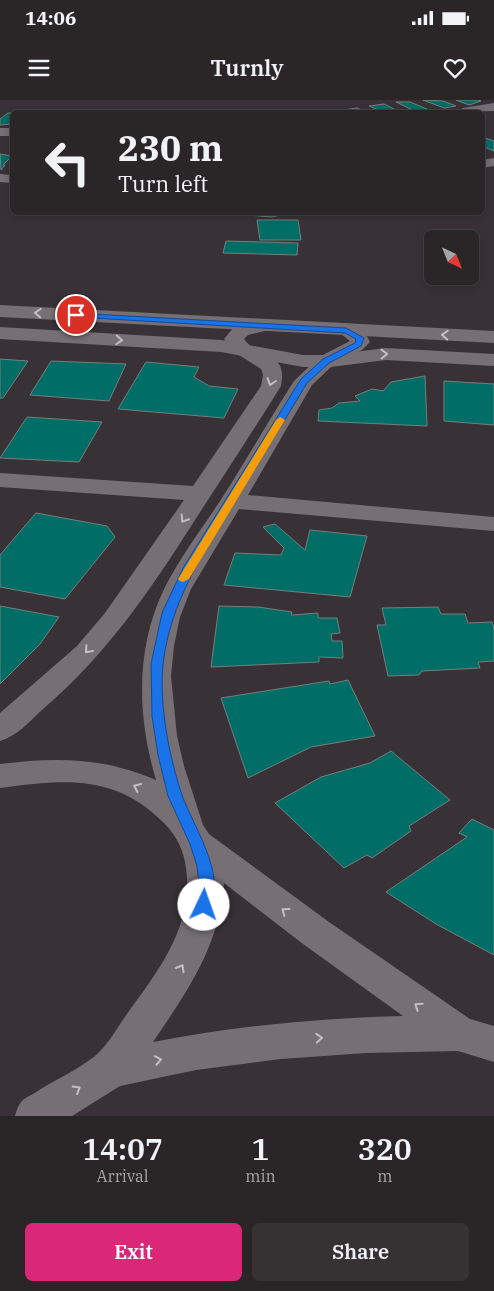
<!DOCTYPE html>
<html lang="en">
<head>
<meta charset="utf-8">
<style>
	:root { --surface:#2a2628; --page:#363234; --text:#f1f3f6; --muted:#a5a5a8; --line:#464345; --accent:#db2777 }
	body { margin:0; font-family:"IBM Plex Serif",serif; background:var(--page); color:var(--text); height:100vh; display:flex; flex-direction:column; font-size:19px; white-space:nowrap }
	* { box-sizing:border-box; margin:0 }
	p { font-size:16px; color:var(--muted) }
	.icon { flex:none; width:28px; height:28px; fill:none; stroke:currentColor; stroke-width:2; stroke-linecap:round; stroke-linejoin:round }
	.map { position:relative; height:1016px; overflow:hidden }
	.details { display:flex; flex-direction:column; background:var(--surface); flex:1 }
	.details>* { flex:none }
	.hud { position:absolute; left:10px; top:10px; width:475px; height:105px; border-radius:8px; box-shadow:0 2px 8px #0003,0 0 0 1px var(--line); background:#2a2628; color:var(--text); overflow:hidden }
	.needle { width:32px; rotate:137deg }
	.tools { position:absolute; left:424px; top:130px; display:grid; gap:10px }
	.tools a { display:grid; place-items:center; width:55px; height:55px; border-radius:8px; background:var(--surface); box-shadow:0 2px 8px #0003,0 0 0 1px var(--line); font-size:25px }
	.pin { position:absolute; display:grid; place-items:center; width:42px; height:42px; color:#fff; margin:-21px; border:2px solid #fff; border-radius:50%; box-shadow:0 1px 5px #0007 }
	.me { position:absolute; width:55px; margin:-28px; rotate:3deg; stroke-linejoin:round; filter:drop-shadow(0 0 4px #0008) }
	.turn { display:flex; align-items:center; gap:18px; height:105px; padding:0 25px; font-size:22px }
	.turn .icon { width:65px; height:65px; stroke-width:2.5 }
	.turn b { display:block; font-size:35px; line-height:42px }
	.eta { display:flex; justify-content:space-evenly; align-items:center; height:85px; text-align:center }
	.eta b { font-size:30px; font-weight:600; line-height:35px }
	.button { display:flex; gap:10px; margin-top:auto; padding:10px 25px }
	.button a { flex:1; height:58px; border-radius:8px; background:var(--accent); color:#fff; font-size:20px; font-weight:600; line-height:58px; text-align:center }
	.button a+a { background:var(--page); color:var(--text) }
	.status { display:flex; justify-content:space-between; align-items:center; height:35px; padding:0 25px; background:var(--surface); direction:ltr }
	.status svg { height:14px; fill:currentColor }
	header { display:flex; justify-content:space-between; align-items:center; height:65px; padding:0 25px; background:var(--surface); font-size:22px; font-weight:600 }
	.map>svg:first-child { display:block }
	.building { fill:#016d67; stroke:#757f7e }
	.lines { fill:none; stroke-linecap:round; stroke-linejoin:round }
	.minor { fill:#766f74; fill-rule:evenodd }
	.tertiary { fill:#766f74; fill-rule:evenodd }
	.oneway { stroke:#c4bfc3 }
	.route { fill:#1a73e8; stroke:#114b97 }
	.slow { fill:#f59e0b }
</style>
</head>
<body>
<div class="status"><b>14:06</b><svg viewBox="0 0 49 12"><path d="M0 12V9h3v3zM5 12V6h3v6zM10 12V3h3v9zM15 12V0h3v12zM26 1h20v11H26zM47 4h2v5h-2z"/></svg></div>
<header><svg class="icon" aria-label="menu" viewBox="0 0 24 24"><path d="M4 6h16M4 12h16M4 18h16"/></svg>Turnly<svg class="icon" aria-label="heart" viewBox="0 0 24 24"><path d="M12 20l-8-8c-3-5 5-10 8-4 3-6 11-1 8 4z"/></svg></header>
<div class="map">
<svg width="494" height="1016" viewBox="0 0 494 1016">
	<rect width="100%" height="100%" fill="#383236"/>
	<g class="building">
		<polygon points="423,0 443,1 456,6 444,8"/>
		<polygon points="456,0 478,0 481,1 469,5"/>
		<polygon points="396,2 410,2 427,9 417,12"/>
		<polygon points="384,4 400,12 383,12 369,6"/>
		<polygon points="357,8 367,12 348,12 343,10"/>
		<polygon points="8,13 12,13 12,24 0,25 0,19"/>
		<polygon points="482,37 494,41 494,51 482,46"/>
		<polygon points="0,54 12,56 3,65 5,65 1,70"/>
		<polygon points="248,112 281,112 280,115 272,117 247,115"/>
		<polygon points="257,120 298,120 301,140 260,140"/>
		<polygon points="226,141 298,143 297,155 223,153"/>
		<polygon points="0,259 28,261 3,298 0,298"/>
		<polygon points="51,261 126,264 109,301 30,295"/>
		<polygon points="146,262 199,267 194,277 209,286 238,289 224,318 118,309"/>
		<polygon points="425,276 427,326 318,321 319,310 332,308 339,303 360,301 355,296 372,289 383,291 391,282"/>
		<polygon points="444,281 494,284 494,325 444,321"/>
		<polygon points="27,317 102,322 79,362 0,358"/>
		<polygon points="36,413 107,426 115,437 65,499 0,487 0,455"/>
		<polygon points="275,424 305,450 310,430 367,436 350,497 224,485 235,453 281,455 284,448 263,427"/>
		<polygon points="0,506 59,517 40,544 0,584"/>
		<polygon points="219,506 258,507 292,512 291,515 318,513 318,518 337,518 340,533 331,534 332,541 342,541 343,558 319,557 319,562 211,567"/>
		<polygon points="438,507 441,514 465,514 468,523 492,522 494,528 494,561 478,562 480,568 422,571 419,575 388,576 377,525 386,525 382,508"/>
		<polygon points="348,580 375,636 311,647 248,678 221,598 329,581 330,584"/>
		<polygon points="391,651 450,700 409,726 411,731 372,758 367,755 344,768 275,703 321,677 370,663"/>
		<polygon points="472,719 494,730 494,855 436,824 386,792 467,737 459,733"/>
	</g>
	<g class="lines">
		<g class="minor">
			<polygon points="494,3 494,11 457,12 463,8"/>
			<rect x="0" y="28" width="12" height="8"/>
			<polygon points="494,58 494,66 482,68 482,60"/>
			<polygon points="0,74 12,75 12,83 0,82"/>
			<path d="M266,219L273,221L275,225L273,229L248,235L244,239C259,260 288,250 281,286C253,331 224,375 195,420C149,492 108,553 42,610C29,622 17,636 0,641V613L77,546L105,513L184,400L0,387V373L193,386L261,286L263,275L261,269L231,250L224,239L234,227Z"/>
			<path d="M346,224L364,231L370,242L362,250L333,265L312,285L248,395L494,417V431L239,409L191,489L180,517L174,546L171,576L177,636L184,666L203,725L209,734L329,822L470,919L494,926V962L458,951L366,953L281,959L196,970L120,986L72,1016H15C16,1012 18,1006 21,1002C23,999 29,996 33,994C52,981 78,970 95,956C109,944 118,926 129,911C160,869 194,824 186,768C184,752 177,736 165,724C116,674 66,679 0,688V664C57,657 102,657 156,680C137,616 135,548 165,487C181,456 203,427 222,398C247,359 269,320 294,281L319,257L350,241L336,230L339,226ZM224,783L303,844L403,916C319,918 236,926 153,942C187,892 220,845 224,783Z"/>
		</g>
		<g class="tertiary">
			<polygon points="0,205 494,231 494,243 0,217"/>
			<polygon points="0,227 221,240 303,255 331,255 386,248 494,254 494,266 386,260 331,267 303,267 221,252 0,239"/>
		</g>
	</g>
	<defs><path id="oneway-chevron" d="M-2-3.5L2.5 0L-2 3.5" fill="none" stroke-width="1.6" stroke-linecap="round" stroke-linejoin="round" transform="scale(1.25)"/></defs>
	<g class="oneway">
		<use href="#oneway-chevron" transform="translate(38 213) rotate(-177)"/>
		<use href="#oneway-chevron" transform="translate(445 235) rotate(-177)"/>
		<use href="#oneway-chevron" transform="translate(119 240) rotate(3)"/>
		<use href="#oneway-chevron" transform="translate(384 254) rotate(-1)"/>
		<use href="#oneway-chevron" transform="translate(271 282) rotate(108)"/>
		<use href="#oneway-chevron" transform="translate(184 419) rotate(123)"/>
		<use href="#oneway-chevron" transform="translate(88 550) rotate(132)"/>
		<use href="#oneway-chevron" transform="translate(137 687) rotate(-155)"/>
		<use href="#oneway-chevron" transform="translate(285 811) rotate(-144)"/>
		<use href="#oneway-chevron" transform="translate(181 868) rotate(-60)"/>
		<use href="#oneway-chevron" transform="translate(418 906) rotate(-145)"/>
		<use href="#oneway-chevron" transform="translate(319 938) rotate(-4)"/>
		<use href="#oneway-chevron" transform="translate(158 960) rotate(-11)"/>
		<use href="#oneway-chevron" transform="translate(77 989) rotate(-31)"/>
	</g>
	<path class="route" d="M73,213L346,228L364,238L361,246L329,263L307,283C283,323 259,362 234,402C203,453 170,503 163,564C159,605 169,656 182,695C193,726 227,775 210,809L204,811L199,809L197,805L199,784L197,766L190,744L168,696L158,655L152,616L151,564L162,513L183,468L301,279L323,259L355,243L356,239L345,233L76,217H73Z"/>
	<polygon class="slow" points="280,317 285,320 189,479 183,482 180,481 178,479 276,320"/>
</svg>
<div class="tools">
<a><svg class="needle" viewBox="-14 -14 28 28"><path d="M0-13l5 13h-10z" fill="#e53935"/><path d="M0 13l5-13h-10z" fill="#a5a5a8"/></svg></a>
</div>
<div class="pin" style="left:76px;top:215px;background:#d93025"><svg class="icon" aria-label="arrive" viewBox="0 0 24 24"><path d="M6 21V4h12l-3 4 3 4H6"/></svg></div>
<svg class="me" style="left:204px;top:805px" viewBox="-20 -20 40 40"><circle r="19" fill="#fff"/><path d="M0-13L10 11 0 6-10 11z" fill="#1a73e8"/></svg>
<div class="hud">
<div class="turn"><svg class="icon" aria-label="left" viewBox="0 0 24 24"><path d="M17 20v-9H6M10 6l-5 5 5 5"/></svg><div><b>230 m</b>Turn left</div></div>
</div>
</div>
<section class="details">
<div class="eta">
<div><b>14:07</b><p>Arrival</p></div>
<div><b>1</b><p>min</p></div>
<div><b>320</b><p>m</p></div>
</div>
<div class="button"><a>Exit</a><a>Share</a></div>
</section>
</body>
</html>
